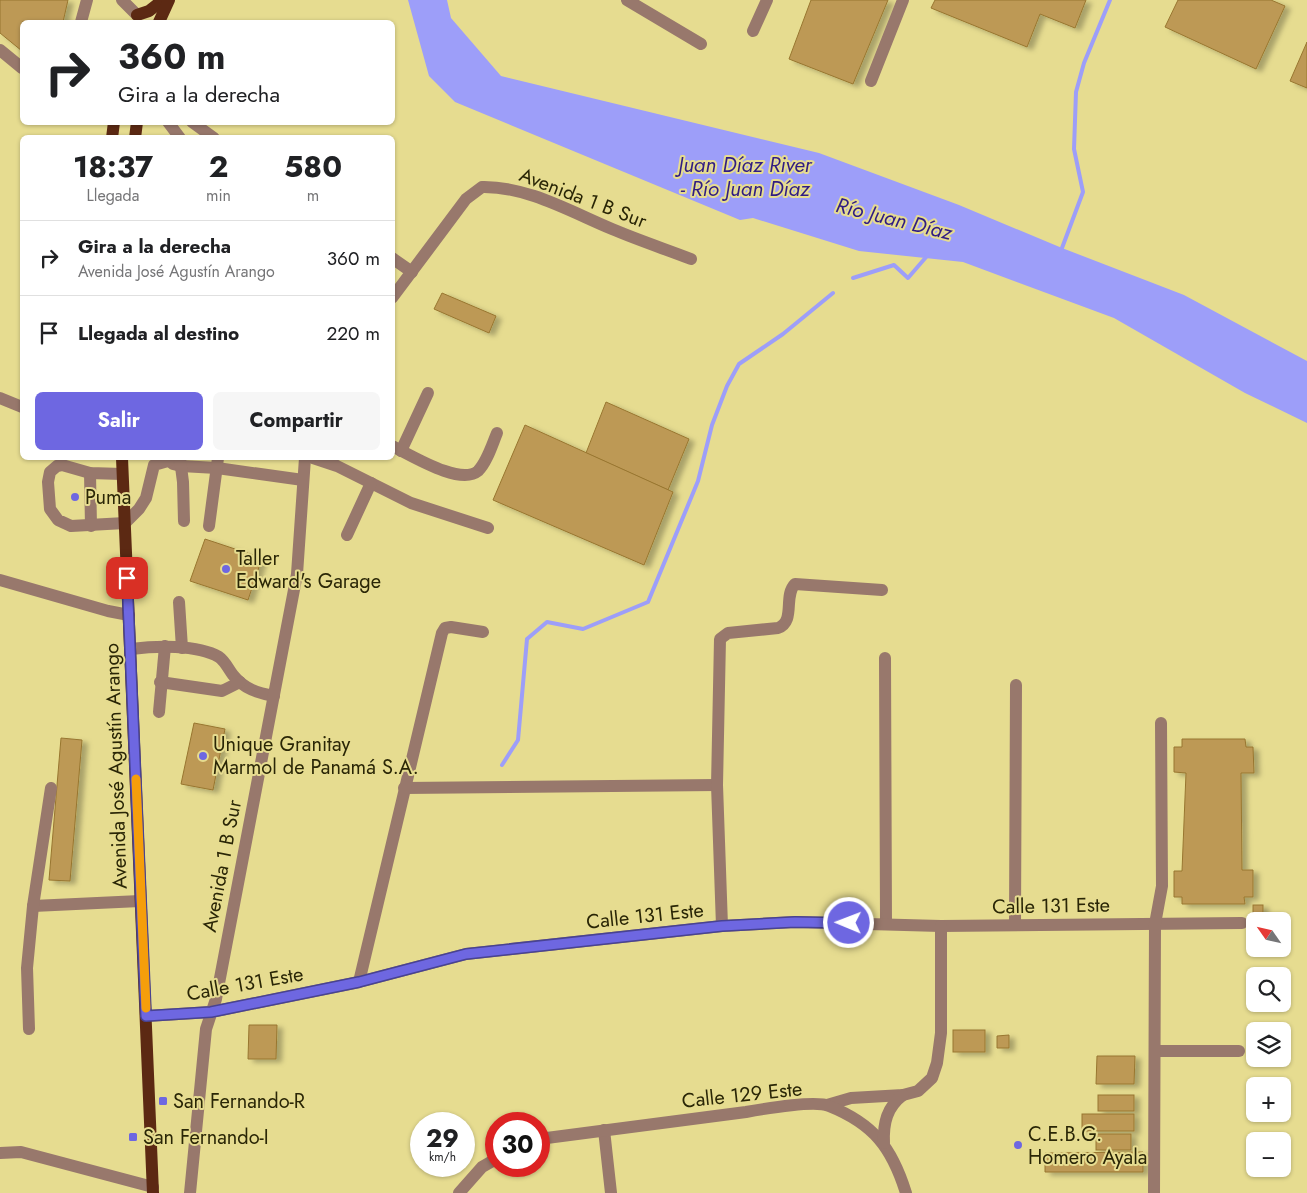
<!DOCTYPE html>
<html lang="es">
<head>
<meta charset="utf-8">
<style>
	:root { --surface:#fff; --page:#f6f6f6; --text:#202124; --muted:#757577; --line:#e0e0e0; --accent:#6e67e1 }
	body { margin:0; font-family:Jost,sans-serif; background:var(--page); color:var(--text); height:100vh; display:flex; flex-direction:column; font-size:19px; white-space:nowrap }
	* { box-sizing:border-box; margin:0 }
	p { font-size:16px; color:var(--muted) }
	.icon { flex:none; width:28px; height:28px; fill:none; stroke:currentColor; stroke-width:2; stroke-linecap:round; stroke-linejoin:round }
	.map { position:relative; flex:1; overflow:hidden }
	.side { position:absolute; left:20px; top:135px; width:375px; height:325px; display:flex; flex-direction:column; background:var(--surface); border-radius:8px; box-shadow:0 1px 4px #0004 }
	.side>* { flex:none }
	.guide { position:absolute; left:20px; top:20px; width:375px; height:105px; border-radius:8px; box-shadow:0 1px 4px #0004; background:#fff; color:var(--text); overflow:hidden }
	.needle { width:32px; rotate:304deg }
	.tools { position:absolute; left:1246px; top:912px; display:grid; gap:10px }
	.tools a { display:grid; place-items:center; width:45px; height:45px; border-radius:8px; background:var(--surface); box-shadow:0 1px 4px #0004; font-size:25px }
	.speed { position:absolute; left:410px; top:1112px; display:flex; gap:10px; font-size:25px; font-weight:700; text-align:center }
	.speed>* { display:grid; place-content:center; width:65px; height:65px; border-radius:50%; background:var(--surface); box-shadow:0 1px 4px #0004; line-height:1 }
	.speed small { font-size:12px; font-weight:400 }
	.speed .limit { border:8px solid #d22; background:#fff; color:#111 }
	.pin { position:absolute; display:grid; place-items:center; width:42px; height:42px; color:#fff; margin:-21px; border-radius:10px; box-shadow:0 2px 8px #0006 }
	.me { position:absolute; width:55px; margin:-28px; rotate:271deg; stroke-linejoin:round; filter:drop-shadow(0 0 4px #0008) }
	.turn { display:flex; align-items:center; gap:18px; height:105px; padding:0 15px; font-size:22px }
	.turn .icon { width:65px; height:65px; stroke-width:2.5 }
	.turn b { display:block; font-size:35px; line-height:42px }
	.eta { display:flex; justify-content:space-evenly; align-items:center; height:85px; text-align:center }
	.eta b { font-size:30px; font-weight:700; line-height:35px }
	.action { display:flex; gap:10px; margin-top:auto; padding:10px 15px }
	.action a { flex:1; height:58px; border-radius:8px; background:var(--accent); color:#fff; font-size:20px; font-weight:700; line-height:58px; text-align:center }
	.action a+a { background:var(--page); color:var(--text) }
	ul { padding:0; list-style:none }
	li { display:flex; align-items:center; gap:15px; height:75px; padding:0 15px; border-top:1px solid var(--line) }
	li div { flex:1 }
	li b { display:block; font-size:19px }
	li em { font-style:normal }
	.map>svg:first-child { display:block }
	.water { fill:#9d9ef9 }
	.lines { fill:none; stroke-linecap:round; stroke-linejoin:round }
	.stream { stroke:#9d9ef9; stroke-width:4 }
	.building { fill:#bd9955; stroke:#987630; filter:url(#shadow) }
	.minor { stroke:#98786c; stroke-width:12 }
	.major { stroke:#5c2913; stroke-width:12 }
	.route-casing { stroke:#484392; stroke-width:12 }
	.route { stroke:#6e67e1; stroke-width:9 }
	.slow { stroke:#f59e0b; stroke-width:9 }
	.poi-dot { fill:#6e67e1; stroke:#e6dc90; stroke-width:2 }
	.labels { text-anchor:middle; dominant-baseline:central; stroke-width:4; stroke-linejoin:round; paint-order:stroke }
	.street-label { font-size:20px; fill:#2a2606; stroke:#e6dc90 }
	.poi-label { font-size:20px; fill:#2a2606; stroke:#e6dc90; text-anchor:start }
	.water-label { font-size:21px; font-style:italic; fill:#301c83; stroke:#e6dc90 }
</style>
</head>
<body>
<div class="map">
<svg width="1307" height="1193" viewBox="0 0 1307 1193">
	<defs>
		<filter id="shadow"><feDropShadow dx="5.5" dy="3" stdDeviation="2.5" flood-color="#0004"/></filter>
	</defs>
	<rect width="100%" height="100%" fill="#e6dc90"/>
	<polygon class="water" points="408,0 447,0 451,18 501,76 819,153 959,205 1062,248 1184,295 1307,361 1307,423 1245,393 1114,318 963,262 859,251 753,218 740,220 455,102 429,76"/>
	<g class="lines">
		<g class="stream">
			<polyline points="1062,248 1083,192 1074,149 1076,92 1084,63 1110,0"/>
			<polyline points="853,278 894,265 908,278 927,256"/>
			<polyline points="502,765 518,740 527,639 547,622 583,629 648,602 698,481 712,425 727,386 739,364 783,334 833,293"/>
		</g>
	</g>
	<g class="building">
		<polygon points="0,0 68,0 63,22 22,22 22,51 0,33"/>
		<polygon points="811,0 888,0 853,84 789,59"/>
		<polygon points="935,0 1086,0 1075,28 1040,14 1027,47 931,8"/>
		<polygon points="1178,0 1271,0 1285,6 1256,69 1165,27"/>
		<polygon points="1307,42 1307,88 1290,81"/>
		<polygon points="442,293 496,316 489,333 434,309"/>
		<polygon points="606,402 689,439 668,490 586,453"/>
		<polygon points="525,425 673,492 644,565 493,500"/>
		<polygon points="205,539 262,558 248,600 190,581"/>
		<polygon points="194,723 225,729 213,790 181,784"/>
		<polygon points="61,738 82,740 70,881 49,880"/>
		<polygon points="1182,739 1245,739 1246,747 1253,747 1254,773 1241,773 1242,870 1253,870 1253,897 1244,897 1245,904 1182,904 1182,897 1174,897 1174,871 1182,871 1186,773 1174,772 1174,747 1182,747"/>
		<rect x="1253" y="905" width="10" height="9"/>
		<polygon points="249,1025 277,1025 276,1059 248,1059"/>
		<rect x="953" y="1030" width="32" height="22"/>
		<polygon points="1009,1035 1009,1048 997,1048 997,1036"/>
		<polygon points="1097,1056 1135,1056 1134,1084 1096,1084"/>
		<rect x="1098" y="1095" width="36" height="16"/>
		<rect x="1082" y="1114" width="52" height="17"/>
		<rect x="1096" y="1134" width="35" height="16"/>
		<polygon points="1143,1152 1143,1172 1045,1172 1045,1153"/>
	</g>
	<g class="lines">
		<g class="minor">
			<polyline points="122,0 137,15"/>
			<polyline points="627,0 701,44"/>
			<polyline points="81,22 87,0"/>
			<polyline points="753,31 767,0"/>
			<polyline points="0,50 22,68"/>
			<polyline points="871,81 903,0"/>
			<polyline points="168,122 180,138"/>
			<polyline points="192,122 214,138"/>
			<polyline points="392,258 412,272"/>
			<path d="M392,298L466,199L482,187C527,186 571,212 612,229C638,240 665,249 691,259"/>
			<polyline points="0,398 22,407"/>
			<path d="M392,446C411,455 460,486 478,471C487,462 492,445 497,433"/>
			<polyline points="401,451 428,393"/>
			<polyline points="166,458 173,464 181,466 217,468 303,480"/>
			<polyline points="313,458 337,466 411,503 488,528"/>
			<polyline points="180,459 183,482 184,521"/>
			<polyline points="90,473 91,526"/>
			<polyline points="122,474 90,473 62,465 57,466 50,472 48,482 50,509 58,520 71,526 125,523 139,509 146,498 154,465 168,461"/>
			<polyline points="209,526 218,458"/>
			<polyline points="347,535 371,483"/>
			<polyline points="0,580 108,611 129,615"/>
			<polyline points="179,602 182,648"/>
			<path d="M131,649C155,646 197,644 219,657C225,661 229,670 233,675C244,689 258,693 274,696"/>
			<polyline points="885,658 886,923"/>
			<polyline points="160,682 222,691 240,682"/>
			<polyline points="159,712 165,646"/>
			<polyline points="404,788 717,785"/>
			<polyline points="33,906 140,901"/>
			<polyline points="1015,925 1016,685"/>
			<path d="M722,926L717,785L720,639L728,633L778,628C796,621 783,596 795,584L882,590"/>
			<polyline points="359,982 442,633 445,628 451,627 483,632"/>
			<polyline points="146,1016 211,1012 359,982 466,954 722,926 795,922 941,926 1242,923"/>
			<polyline points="29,1029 27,968 33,906 51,788"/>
			<polyline points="1155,1051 1239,1051"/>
			<polyline points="827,1105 851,1098 903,1095 918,1091 932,1078 937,1063 941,1033 941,926"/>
			<polyline points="604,1130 611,1193"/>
			<path d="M539,1139C608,1130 677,1121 746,1112C763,1109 815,1100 829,1106C874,1124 892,1148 906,1193"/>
			<path d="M884,1143C883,1123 887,1107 903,1095"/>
			<polyline points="0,1153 21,1152 153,1187"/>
			<polyline points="190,1193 206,1029 216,999 297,574 305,458"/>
			<polyline points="459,1193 482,1167 496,1159"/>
			<polyline points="1154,1193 1155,924 1162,886 1161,723"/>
		</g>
		<g class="major">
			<polyline points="137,15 149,11 163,0"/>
			<polyline points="159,22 169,0"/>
			<polyline points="112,138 114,122"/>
			<polyline points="135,138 137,122"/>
			<polyline points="122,458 153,1193"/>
		</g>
	</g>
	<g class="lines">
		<defs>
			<polyline id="route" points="127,578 146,1016 211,1012 359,982 466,954 722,926 795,922 849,923"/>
		</defs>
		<use href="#route" class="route-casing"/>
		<use href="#route" class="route"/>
		<polyline class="slow" points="136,779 146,1008"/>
	</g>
	<g class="poi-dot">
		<circle cx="75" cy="497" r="5"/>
		<circle cx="226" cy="569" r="5"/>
		<circle cx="203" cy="756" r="5"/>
		<rect x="158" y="1096" width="10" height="10" rx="2.5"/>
		<rect x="128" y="1132" width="10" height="10" rx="2.5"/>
		<circle cx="1018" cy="1145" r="5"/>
	</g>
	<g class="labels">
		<g class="street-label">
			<text transform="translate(583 198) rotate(21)">Avenida 1 B Sur</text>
			<text transform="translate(116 766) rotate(-92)">Avenida José Agustín Arango</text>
			<text transform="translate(222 866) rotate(-79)">Avenida 1 B Sur</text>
			<text transform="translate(1051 906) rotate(-1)">Calle 131 Este</text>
			<text transform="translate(645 916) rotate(-6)">Calle 131 Este</text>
			<text transform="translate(245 984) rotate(-10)">Calle 131 Este</text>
			<text transform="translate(742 1095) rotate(-6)">Calle 129 Este</text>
		</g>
		<g class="poi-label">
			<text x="85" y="497">Puma</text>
			<text x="236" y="558">Taller<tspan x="236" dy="23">Edward's Garage</tspan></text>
			<text x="213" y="744">Unique Granitay<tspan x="213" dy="23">Marmol de Panamá S.A.</tspan></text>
			<text x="173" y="1101">San Fernando-R</text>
			<text x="1028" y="1134">C.E.B.G.<tspan x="1028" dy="23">Homero Ayala</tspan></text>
			<text x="143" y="1137">San Fernando-I</text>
		</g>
		<g class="water-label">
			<text x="745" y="165">Juan Díaz River<tspan x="745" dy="24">- Río Juan Díaz</tspan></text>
			<text transform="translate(894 219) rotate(14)">Río Juan Díaz</text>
		</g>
	</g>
</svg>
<div class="tools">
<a><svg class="needle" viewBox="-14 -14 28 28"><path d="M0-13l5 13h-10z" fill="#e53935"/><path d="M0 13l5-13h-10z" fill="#757577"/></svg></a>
<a><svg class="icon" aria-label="search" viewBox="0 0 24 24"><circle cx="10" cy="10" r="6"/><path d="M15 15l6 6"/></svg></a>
<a><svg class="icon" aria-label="layers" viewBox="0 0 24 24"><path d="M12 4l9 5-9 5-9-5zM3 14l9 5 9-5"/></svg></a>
<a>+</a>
<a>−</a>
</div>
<div class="speed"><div>29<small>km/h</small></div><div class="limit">30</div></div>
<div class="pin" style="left:127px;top:578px;background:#d93025"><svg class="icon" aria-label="arrive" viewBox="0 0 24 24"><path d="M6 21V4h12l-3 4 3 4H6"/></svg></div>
<svg class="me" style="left:849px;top:923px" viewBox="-20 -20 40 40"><circle r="17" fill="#6e67e1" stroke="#fff" stroke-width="3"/><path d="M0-11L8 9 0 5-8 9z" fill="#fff"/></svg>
<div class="guide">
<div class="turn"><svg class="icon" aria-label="right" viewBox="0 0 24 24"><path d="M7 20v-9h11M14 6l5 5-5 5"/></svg><div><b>360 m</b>Gira a la derecha</div></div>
</div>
<section class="side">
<div class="eta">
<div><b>18:37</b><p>Llegada</p></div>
<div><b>2</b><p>min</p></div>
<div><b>580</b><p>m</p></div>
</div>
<ul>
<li><svg class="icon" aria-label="right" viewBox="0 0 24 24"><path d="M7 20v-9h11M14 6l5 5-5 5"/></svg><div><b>Gira a la derecha</b><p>Avenida José Agustín Arango</p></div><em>360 m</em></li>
<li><svg class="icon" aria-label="arrive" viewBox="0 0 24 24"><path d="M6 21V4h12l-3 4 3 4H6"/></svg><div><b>Llegada al destino</b></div><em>220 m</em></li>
</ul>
<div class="action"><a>Salir</a><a>Compartir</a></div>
</section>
</div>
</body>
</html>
